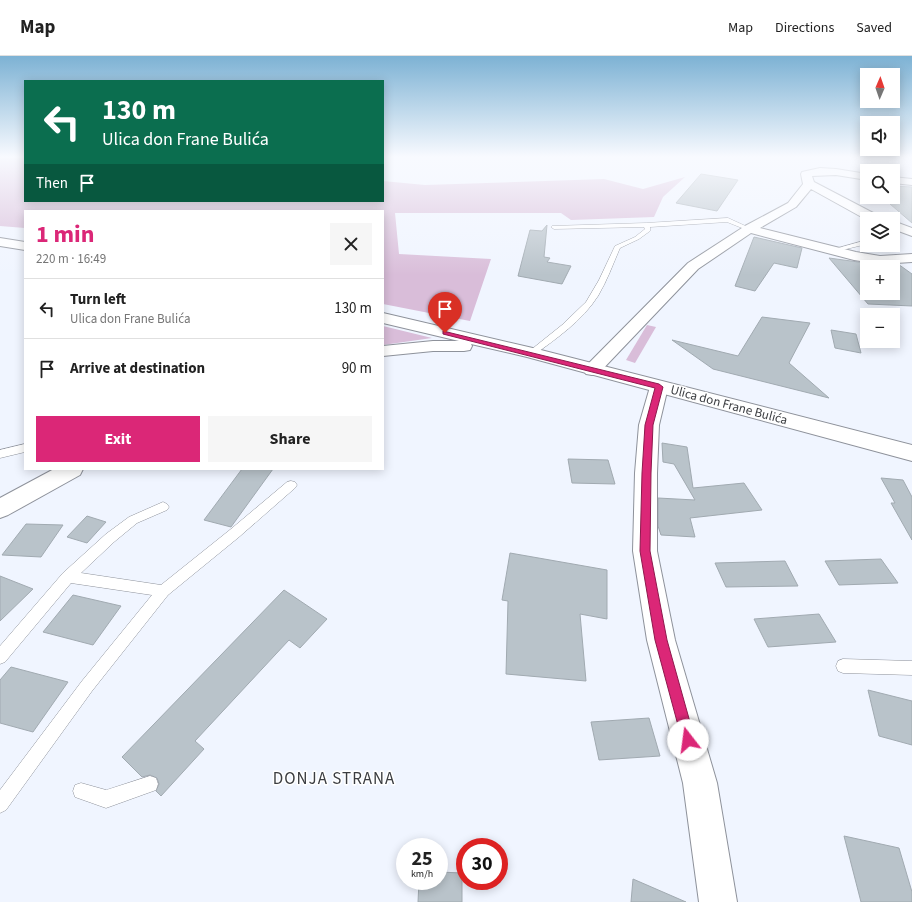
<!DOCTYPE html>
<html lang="en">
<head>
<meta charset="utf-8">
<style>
	:root { --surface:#fff; --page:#f6f6f6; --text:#222; --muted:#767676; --line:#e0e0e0; --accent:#db2777 }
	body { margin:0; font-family:"Source Sans 3",sans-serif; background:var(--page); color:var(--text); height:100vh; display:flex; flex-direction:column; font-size:15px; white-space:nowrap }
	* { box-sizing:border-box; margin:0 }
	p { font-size:13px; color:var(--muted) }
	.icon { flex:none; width:22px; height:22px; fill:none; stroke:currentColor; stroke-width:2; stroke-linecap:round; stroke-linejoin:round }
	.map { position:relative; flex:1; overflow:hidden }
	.drawer { position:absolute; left:24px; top:154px; width:360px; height:260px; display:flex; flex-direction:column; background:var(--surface); border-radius:0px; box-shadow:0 2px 10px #0003 }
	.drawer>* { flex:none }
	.banner { position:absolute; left:24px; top:24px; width:360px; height:122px; border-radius:0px; box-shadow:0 2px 10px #0003; background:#0b6e4f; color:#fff; overflow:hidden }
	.needle { width:26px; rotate:2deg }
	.fabs { position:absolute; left:860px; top:12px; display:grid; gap:8px }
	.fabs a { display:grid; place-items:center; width:40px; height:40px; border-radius:0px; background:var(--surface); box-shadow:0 2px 10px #0003; font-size:20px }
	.speed { position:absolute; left:396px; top:782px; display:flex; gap:8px; font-size:20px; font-weight:700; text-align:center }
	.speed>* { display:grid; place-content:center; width:52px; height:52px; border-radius:50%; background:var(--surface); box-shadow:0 2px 10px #0003; line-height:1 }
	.speed small { font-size:10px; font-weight:400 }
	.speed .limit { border:6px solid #d22; background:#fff; color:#111 }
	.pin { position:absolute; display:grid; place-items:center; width:34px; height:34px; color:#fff; margin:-41px -17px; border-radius:50% 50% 50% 0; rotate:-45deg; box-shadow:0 0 4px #0007 }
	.pin .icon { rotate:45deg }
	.me { position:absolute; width:44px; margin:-22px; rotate:345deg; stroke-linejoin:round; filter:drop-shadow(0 0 3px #0008) }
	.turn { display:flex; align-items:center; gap:14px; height:84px; padding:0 12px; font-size:18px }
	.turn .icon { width:52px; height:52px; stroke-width:2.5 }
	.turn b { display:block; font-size:28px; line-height:34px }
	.then { display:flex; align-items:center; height:38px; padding:0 12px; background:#0003; gap:8px; font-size:15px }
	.round { display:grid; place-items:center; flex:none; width:42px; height:42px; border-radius:0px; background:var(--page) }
	.summary { display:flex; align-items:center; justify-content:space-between; height:68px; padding:0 12px }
	h1 { font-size:24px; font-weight:700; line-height:30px; color:var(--accent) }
	.action { display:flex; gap:8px; margin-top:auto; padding:8px 12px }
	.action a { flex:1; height:46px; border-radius:0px; background:var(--accent); color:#fff; font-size:16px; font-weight:700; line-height:46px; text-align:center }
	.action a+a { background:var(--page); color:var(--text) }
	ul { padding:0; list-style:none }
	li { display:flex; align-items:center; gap:12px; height:60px; padding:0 12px; border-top:1px solid var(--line) }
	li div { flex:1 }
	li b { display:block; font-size:15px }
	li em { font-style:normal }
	header { display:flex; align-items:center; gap:24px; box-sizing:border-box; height:56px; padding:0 20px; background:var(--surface); border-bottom:1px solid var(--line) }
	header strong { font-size:19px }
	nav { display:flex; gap:22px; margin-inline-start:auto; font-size:14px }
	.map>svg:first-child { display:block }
	.green { fill:#d9bdd9 }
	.building { fill:#b9c3ca; stroke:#a1aab1; fill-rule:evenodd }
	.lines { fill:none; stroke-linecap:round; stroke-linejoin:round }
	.service-casing { stroke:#8e929b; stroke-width:1 }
	.minor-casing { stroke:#8e929b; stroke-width:2 }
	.tertiary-casing { stroke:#8e929b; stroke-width:2 }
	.service { fill:#fff; fill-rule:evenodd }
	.minor { fill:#fff; fill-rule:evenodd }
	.tertiary { fill:#fff; fill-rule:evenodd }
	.route { fill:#db2777; stroke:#8e194d }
	.labels { text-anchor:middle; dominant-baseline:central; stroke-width:3; stroke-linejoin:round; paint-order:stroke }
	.street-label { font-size:13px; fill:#3b3d41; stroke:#fff }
	.near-neighbourhood-label { font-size:17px; letter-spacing:1px; fill:#3b3d41; stroke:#fff }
</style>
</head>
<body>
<header>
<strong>Map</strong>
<nav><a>Map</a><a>Directions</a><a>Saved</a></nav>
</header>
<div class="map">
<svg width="912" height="846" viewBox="0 0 912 846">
	<rect width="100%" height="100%" fill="#f0f5ff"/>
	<g class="green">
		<polygon points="0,101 25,101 25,145 383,145 383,125 425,129 604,123 643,133 685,121 663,141 654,161 571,164 561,157 395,157 399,198 491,203 470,265 383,248 383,155 25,155 25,172 0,170"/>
		<polygon points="647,269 656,271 635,307 626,304"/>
		<polygon points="383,270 432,282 383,289"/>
	</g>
	<g class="building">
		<polygon points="701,118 738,124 717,155 676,147"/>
		<polygon points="893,130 912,131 912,167 882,141 893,141"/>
		<polygon points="547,169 544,201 550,202 547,206 571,210 562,228 518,220 530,174 542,175"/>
		<polygon points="754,181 802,192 797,212 774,207 755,235 735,230"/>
		<path d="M829,202L880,209L898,208L912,218V250L868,248ZM867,211H893V237H867Z"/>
		<polygon points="762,261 810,267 789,307 829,342 713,313 672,284 738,300"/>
		<polygon points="831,274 856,278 861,297 835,292"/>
		<polygon points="662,387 687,391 693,432 744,427 762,454 690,462 695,481 661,479 658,470 658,442 695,444 674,408 663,406"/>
		<polygon points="568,403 608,404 615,428 572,427"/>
		<polygon points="242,413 273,413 231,471 204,464"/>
		<polygon points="881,422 903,424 912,441 912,484 891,447 895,447"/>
		<polygon points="87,460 106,466 87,487 67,481"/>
		<polygon points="26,468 63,469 41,501 2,499"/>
		<polygon points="510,497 607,514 607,563 580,558 586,625 506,618 508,545 502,544"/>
		<polygon points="881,503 898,527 839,529 825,505"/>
		<polygon points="785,505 798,530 726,531 715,507"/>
		<polygon points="0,520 33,533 0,565"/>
		<polygon points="284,534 327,563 300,592 289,584 195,685 204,693 161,740 156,735 159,728 157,722 150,719 142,721 122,701"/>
		<polygon points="73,539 121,550 93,589 43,576"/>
		<polygon points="819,558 836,586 768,591 754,563"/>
		<polygon points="11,611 68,626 33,676 0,667 0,624"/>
		<polygon points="868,634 912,645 912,689 879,680"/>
		<polygon points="649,662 660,700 599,704 591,666"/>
		<polygon points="844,780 899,792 912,836 912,846 861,846"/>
		<polygon points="439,816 462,817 462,846 418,846 419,825 439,825"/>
		<polygon points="633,823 686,846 631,846"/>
	</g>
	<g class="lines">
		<defs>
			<g id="service">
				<path d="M728,162L752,173L747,174L727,166L650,171V175L639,183L620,192C613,208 607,225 598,240C582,265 557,282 534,299H528L527,297L562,269L586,246L599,224L615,190L635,181L645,173L644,171L554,173L551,171L552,170L646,167Z"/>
				<polygon points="867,184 867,188 834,196 831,194"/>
				<polygon points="25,388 25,396 0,402 0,394"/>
				<polygon points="291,425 295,426 297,429 295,432 239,481 168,539 92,635 6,754 0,757 0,734 82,625 152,539 71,527 5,606 0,608 0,590 63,517 106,478 129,461 163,446 167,448 169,451 167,454 137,467 114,486 81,517 161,529 231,473 287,426"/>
				<polygon points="843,603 912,605 912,619 843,617 838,615 836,610 838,605"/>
				<polygon points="150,720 156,722 158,728 156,734 106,752 75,741 73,735 75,729 81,727 106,734"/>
			</g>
			<g id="minor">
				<polygon points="820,112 836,113 867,118 867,124 836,119 812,120 814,126 879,160 881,163 867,164 811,133 796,151 760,172 856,196 880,200 912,198 912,206 880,208 854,204 751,177 698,213 598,318 592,319 586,318 583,314 586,310 688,207 745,170 788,147 803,128 801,118 802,116"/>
				<polygon points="893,121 912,123 912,129 893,127"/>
				<polygon points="893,165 912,172 912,180 893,173"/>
				<polygon points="659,325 666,327 668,331 659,369 657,417 657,495 675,584 717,727 737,846 699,846 683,727 647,584 633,495 635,417 639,369 650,331 652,327"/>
			</g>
			<g id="tertiary">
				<polygon points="0,182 25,186 25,194 0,190"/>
				<polygon points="383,257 537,293 912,389 912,405 527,301 471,288 472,290 470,294 464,295 433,295 383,300 383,290 433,285 459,285 383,267"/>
				<polygon points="54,413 83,413 80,419 8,459 0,462 0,442"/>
			</g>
		</defs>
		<use href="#service" class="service-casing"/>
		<use href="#minor" class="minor-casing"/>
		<use href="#tertiary" class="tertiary-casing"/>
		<use href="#service" class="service"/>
		<use href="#minor" class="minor"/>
		<use href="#tertiary" class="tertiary"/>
	</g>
	<linearGradient id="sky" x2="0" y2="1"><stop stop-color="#7db2d4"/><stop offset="0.46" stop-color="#f8faff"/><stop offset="1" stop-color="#f8faff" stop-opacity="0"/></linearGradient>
	<rect width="912" height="219" fill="url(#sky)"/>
	<polygon class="route" points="443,275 659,328 663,331 653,369 651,417 650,495 667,584 695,684 693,688 688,690 684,688 682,684 655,584 640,495 642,417 645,369 655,332 443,278"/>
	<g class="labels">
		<g class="street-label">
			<text transform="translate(729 349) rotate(15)">Ulica don Frane Bulića</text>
		</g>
		<g class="near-neighbourhood-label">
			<text x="334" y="723">DONJA STRANA</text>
		</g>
	</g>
</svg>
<div class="fabs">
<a><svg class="needle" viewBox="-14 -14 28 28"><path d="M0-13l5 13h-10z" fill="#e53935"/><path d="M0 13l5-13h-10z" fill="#767676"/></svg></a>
<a><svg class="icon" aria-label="sound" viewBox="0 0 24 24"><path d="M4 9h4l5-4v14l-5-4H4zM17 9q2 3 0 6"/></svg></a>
<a><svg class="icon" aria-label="search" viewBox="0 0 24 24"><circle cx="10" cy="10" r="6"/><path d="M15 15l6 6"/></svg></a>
<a><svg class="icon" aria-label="layers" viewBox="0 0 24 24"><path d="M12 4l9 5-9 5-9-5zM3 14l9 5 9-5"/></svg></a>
<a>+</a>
<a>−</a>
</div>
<div class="speed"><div>25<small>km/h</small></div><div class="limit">30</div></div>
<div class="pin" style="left:445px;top:277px;background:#d93025"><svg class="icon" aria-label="arrive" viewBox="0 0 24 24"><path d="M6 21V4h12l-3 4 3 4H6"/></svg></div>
<svg class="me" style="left:688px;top:684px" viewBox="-20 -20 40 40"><circle r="19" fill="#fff"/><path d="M0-13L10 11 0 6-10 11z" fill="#db2777"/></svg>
<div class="banner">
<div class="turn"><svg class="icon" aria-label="left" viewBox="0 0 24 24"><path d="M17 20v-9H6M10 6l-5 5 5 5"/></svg><div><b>130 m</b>Ulica don Frane Bulića</div></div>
<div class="then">Then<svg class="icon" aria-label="arrive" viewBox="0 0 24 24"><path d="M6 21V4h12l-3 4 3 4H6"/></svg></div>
</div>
<section class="drawer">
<div class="summary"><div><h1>1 min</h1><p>220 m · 16:49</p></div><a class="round"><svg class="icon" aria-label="close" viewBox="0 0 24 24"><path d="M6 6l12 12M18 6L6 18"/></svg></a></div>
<ul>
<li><svg class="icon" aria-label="left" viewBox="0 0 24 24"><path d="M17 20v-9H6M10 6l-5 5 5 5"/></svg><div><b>Turn left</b><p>Ulica don Frane Bulića</p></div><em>130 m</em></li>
<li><svg class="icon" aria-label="arrive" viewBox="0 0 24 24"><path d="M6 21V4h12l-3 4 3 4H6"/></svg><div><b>Arrive at destination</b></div><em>90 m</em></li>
</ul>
<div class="action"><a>Exit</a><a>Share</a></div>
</section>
</div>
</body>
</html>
